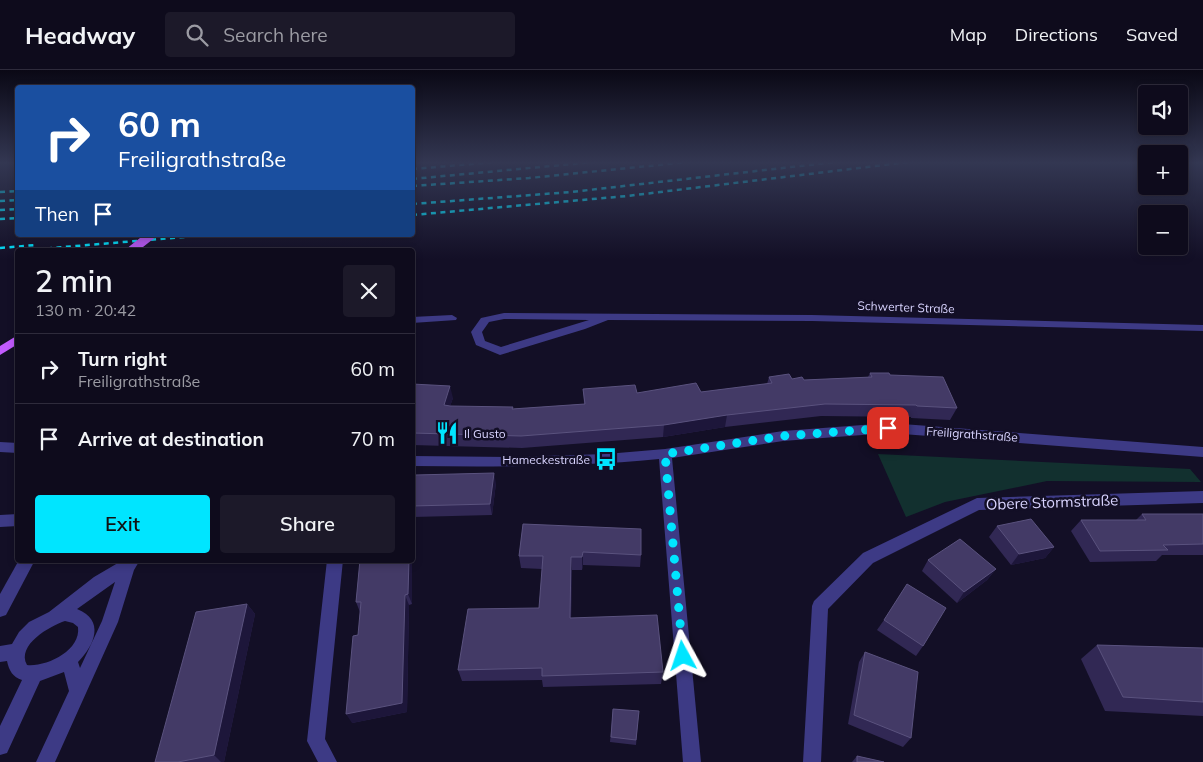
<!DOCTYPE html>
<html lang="en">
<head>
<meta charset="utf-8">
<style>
	:root { --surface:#0e0b1c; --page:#1c1929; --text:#f1f3f6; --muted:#9b9ba3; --line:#2e2b3b; --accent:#00e5ff }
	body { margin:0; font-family:Mulish,sans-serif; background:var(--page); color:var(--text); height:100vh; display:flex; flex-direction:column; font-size:19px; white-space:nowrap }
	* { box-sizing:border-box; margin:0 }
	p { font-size:16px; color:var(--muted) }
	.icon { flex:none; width:28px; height:28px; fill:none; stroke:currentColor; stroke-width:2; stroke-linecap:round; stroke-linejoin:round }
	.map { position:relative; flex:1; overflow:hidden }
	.side { position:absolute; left:15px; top:178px; width:400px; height:315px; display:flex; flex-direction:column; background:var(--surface); border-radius:5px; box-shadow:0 2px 8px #0003,0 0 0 1px var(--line) }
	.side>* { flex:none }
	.banner { position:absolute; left:15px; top:15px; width:400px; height:152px; border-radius:5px; box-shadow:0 2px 8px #0003,0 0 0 1px var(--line); background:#1a4fa0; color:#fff; overflow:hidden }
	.buttons { position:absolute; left:1138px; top:15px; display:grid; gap:10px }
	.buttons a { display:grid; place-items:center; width:50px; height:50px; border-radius:5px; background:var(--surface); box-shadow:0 2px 8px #0003,0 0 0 1px var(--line); font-size:25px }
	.pin { position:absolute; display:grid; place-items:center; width:42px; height:42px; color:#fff; margin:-21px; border-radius:10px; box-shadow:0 2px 8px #0006 }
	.me { position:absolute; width:55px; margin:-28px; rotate:355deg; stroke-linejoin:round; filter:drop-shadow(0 0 4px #0008) }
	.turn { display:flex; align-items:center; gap:18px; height:105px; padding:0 20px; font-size:22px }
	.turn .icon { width:65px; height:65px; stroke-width:2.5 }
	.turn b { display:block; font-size:35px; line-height:42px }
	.then { display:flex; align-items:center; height:48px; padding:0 20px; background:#0003; gap:10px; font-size:19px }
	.round { display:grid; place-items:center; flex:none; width:52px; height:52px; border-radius:5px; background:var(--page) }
	.head { display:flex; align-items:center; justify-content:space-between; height:85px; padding:0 20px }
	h1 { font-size:30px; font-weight:600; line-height:38px }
	.primary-button { display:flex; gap:10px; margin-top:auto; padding:10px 20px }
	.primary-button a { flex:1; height:58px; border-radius:5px; background:var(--accent); color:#111; font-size:20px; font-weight:600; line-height:58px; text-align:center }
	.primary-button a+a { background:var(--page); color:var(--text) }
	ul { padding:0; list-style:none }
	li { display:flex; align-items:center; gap:15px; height:70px; padding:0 20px; border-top:1px solid var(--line) }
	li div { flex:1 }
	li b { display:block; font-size:19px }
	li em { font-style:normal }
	header { display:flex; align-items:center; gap:30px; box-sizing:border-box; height:70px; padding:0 25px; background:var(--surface); border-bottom:1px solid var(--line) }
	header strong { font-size:24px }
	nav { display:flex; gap:28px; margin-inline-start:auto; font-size:18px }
	.search { width:350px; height:45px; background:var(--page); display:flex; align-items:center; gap:12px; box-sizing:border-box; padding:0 18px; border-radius:5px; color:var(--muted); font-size:19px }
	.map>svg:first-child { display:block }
	.green { fill:#12302f }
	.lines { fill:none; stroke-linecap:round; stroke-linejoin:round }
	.minor { fill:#3d3a85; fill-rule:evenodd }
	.major { fill:#c25bff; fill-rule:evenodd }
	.rail { stroke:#00e5ff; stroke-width:2.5; stroke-dasharray:5 4.5; stroke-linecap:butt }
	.major-bridge { stroke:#c25bff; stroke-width:9 }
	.wall { fill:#312854 }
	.shaded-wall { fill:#1d163a }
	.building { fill:#433a66; stroke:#5a527e }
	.route { stroke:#00e5ff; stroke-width:9; stroke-dasharray:0 16.2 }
	.labels { text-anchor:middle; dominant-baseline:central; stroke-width:5; stroke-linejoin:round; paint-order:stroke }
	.street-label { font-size:12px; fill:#d9d4ff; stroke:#130f26 }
	.poi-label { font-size:12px; fill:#d9d4ff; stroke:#130f26; text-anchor:start }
	.near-street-label { font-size:15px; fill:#d9d4ff; stroke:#130f26 }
</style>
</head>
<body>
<header>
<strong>Headway</strong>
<div class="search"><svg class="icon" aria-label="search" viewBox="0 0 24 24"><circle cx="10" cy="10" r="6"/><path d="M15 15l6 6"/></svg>Search here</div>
<nav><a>Map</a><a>Directions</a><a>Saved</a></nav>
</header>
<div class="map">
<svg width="1203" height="692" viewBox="0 0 1203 692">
	<rect width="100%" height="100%" fill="#130f26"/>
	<polygon class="green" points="878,384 1190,399 1201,412 1047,411 945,432 906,447"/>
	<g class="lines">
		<g class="minor">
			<path d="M504,243L812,245L1203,255V261L812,251L608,250L585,259L500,285L476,275L471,262L481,248ZM504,249L589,250L501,277L485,271L482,262L489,252Z"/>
			<polygon points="452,245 457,248 456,250 412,253 412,247"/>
			<path d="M889,353L1203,377V387L889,363L783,371L672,388L701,692H683L659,389C577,397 495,397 412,396V386L511,387L606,384L665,379L783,361Z"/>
			<polygon points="0,372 18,373 18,383 0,382"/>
			<polygon points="1203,421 1203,433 979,440 873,493 828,539 821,692 803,692 812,536 814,531 863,483 977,428"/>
			<polygon points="18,444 18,456 0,457 0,445"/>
			<polygon points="19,490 35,490 6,545 0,547 0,524"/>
			<path d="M123,490H140L134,500L118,552L55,692H36L69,621L64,602L40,611L7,683L0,685V656L22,610C13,607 9,601 7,591L0,592V576L12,574L19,562L29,552L49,542L94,507ZM115,512L102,551L80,598L78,592C95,575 105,550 77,539ZM65,551L73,553L78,557C81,581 46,597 27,595C16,575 50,556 65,551Z"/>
			<polygon points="327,490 343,490 325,669 337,692 318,692 307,671"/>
		</g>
		<polygon class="major" points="18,265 18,274 0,285 0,276"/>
		<g class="rail">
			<polyline points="412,99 494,92"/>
			<polyline points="412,109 593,92"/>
			<polyline points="412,116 529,108 687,92"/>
			<polyline points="0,122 18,121"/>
			<polyline points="0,131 18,130"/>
			<polyline points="412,134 571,122 835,92"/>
			<polyline points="0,140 18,139"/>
			<polyline points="412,145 627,126 908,92"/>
			<polyline points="0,149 18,148"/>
			<polyline points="0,178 35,175"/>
			<polyline points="28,180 208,165"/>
		</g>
		<polyline class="major-bridge" points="132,180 151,165"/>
	</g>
	<g class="wall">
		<polygon points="870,303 890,305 957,338 950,350 911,348 911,347 821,346 725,357 663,367 522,378 412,375 412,314 453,328 450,336 513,339 584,334 583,319 637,323 701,322 767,314 769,307 804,310 868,307"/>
		<polygon points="412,400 414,400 416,405 496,413 492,445 413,447 412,490"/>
		<polygon points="1142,444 1203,444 1203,485 1162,485 1156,491 1090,492 1071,461 1081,450 1136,450"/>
		<polygon points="523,454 641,485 640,497 583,495 582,500 572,500 571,548 663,602 661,614 543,617 542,610 462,611 458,600 539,538 542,499 521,498 519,486"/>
		<polygon points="997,456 1054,477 1045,488 1011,495 989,467"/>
		<polygon points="360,490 412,490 412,534 409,535 407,642 352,653 360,542 356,532"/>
		<polygon points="928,490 996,499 987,510 957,533 922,501"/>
		<polygon points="247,534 255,544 224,692 155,692"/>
		<polygon points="884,550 923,576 916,586 877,560"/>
		<polygon points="1097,575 1203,578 1203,646 1105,641 1081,589"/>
		<polygon points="865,582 911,668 903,677 848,654 859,592"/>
		<polygon points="613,639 639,641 636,675 610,672"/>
		<polygon points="857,686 884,692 852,692"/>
	</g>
	<g class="shaded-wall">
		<polygon points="450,316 453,328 446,347 444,335"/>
		<polygon points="727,345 725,357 663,367 664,355"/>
		<polygon points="494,403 496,413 492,445 490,434"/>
		<polygon points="412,446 413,447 412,490"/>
		<polygon points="1054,477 1045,488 1011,495 1019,484"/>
		<polygon points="583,482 583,495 582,500 582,487"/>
		<polygon points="571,487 572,500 571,560 570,548"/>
		<polygon points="409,490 412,490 412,534 408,524"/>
		<polygon points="996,499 987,510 957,533 964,522"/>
		<polygon points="405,525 409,535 407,642 352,653 346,644"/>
		<polygon points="247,534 255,544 224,692 221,692 214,685"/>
	</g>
	<g class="building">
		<polygon points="870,303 889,303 890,305 943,307 957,338 917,336 916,335 825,334 727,345 664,355 521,366 412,363 412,314 450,316 444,335 450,336 513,337 512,339 585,334 583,319 635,315 637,323 696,313 701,322 772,313 769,307 789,304 792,309 802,307 804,310 872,307"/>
		<polygon points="412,400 414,400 415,405 494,403 490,434 412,436"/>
		<polygon points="1142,444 1203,444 1203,474 1163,475 1168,480 1100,481 1081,450 1146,450"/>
		<polygon points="1031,449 1054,477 1019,484 997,456"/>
		<polygon points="523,454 641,459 641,485 583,482 582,487 571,487 570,548 657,545 663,602 542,606 542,598 458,600 468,539 539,538 543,486 519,486"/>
		<polygon points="960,469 996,499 964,522 928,490"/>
		<polygon points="360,490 409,490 408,524 405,525 402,633 346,644 353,566 358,565 361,532 356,532"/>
		<polygon points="907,514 946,538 923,576 884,550"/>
		<polygon points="247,534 214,685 178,692 155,692 196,542"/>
		<polygon points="1097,575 1203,578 1203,632 1123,627"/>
		<polygon points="865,582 918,602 911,668 854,645"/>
		<polygon points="613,639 639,641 636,670 611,667"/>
		<polygon points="857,686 884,692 857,692"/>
	</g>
	<linearGradient id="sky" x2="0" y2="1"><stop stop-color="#0a0815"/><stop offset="0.49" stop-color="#333752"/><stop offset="1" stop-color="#333752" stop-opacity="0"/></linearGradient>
	<rect width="1203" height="189" fill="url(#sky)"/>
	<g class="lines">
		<polyline class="route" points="683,586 665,384 783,366 888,358"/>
	</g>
	<defs>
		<symbol id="restaurant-bare" viewBox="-9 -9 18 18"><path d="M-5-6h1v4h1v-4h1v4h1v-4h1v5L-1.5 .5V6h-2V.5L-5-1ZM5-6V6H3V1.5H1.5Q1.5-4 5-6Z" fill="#00e5ff" stroke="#130f26" stroke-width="2.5" paint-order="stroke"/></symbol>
		<symbol id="bus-bare" viewBox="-9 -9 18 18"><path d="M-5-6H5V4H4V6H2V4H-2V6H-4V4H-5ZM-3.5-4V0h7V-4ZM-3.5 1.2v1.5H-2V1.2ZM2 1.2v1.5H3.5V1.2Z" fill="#00e5ff" stroke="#130f26" stroke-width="2.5" paint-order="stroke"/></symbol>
	</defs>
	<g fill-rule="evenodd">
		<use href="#restaurant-bare" x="431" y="347" width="32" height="32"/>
		<use href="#bus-bare" x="590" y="373" width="32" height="32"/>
	</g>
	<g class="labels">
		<g class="street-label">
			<text transform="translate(906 237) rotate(2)">Schwerter Straße</text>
			<text transform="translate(972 364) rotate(4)">Freiligrathstraße</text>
		</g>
		<g class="poi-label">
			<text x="464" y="363">Il Gusto</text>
			<text x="590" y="389" text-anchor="end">Hameckestraße</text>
		</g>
		<g class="near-street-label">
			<text transform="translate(1052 432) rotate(-2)">Obere Stormstraße</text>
		</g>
	</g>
</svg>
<div class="buttons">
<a><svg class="icon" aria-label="sound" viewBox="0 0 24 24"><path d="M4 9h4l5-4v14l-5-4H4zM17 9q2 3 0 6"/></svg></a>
<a>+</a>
<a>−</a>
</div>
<div class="pin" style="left:888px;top:358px;background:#d93025"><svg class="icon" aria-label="arrive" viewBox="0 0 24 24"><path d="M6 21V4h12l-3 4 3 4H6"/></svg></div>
<svg class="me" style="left:683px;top:586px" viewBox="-20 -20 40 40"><path d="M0-17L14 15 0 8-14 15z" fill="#00e5ff" stroke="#fff" stroke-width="4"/></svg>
<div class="banner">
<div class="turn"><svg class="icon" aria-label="right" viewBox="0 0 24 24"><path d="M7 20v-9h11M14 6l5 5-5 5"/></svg><div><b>60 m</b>Freiligrathstraße</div></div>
<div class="then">Then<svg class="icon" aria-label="arrive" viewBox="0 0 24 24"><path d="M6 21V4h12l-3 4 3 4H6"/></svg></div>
</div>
<section class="side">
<div class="head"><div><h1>2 min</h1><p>130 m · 20:42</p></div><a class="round"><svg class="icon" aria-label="close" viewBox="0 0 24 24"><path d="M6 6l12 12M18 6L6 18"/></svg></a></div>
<ul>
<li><svg class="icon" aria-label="right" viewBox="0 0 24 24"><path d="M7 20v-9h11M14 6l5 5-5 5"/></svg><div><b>Turn right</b><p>Freiligrathstraße</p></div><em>60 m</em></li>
<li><svg class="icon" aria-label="arrive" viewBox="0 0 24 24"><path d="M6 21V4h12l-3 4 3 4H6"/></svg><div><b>Arrive at destination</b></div><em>70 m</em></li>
</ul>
<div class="primary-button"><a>Exit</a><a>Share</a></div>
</section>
</div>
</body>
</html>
